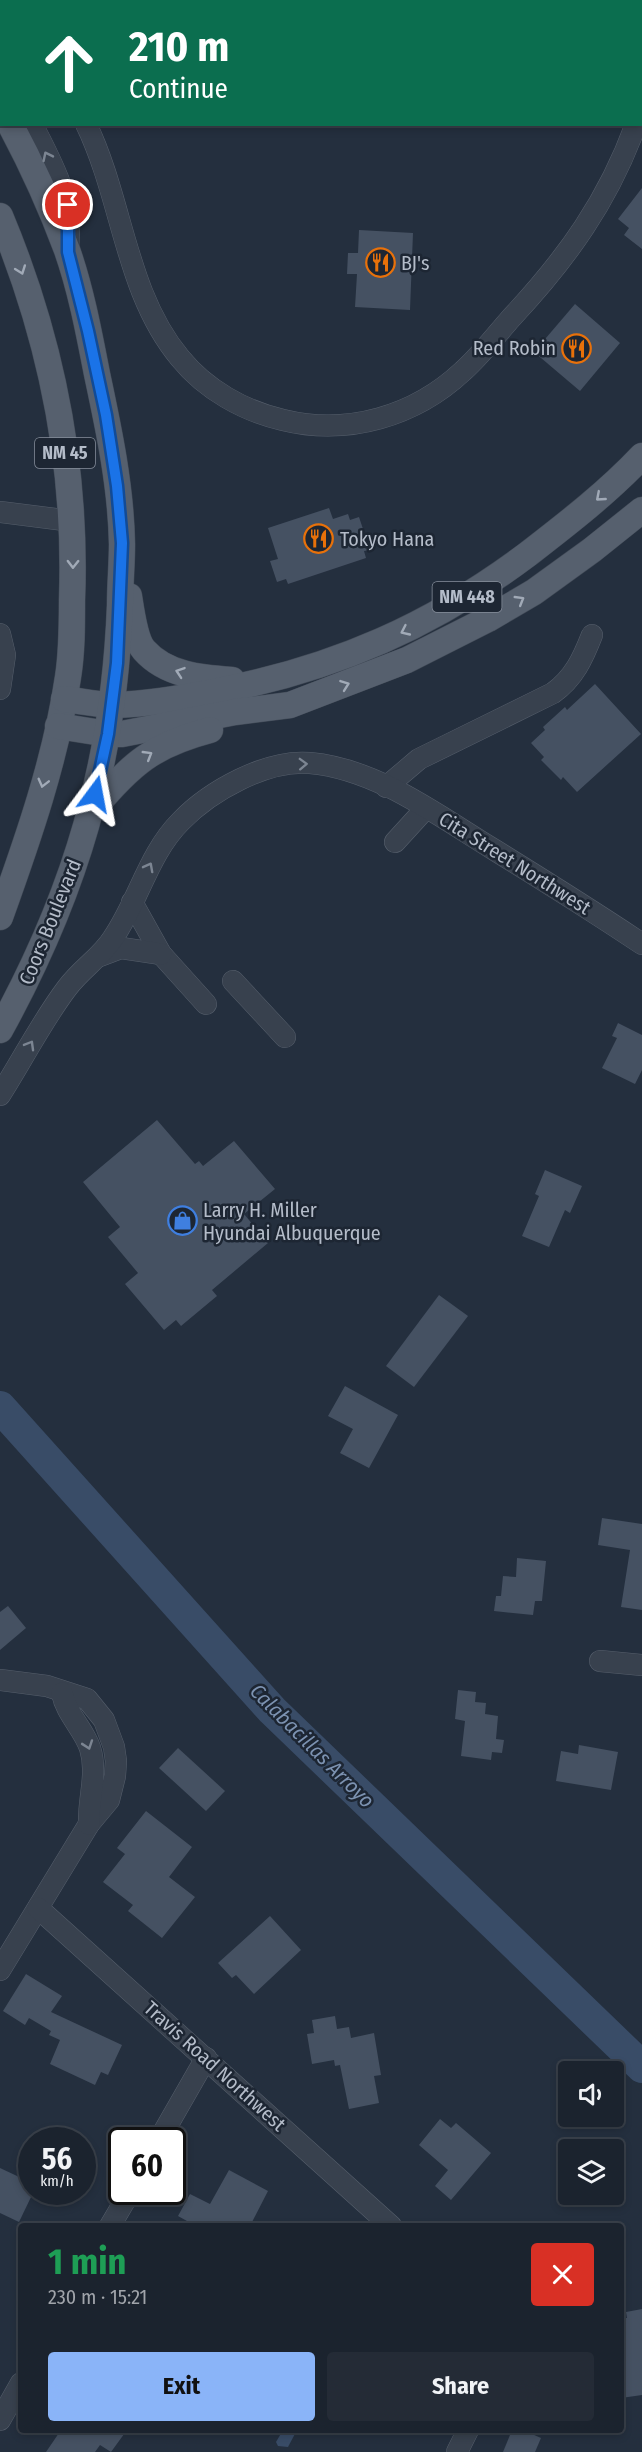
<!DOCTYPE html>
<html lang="en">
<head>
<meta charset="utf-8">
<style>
	:root { --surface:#1b232e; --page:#242b36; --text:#f1f3f6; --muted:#a0a4aa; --line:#39404a; --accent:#8ab4f8 }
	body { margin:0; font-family:"Fira Sans Condensed",sans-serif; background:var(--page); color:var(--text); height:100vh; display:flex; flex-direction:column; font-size:22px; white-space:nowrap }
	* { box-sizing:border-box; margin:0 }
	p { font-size:20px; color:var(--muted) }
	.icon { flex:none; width:33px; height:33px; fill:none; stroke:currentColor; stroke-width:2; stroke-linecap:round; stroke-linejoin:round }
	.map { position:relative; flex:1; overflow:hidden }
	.details { position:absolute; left:18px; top:2223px; width:606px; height:210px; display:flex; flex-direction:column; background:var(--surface); border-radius:6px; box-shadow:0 3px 9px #0003,0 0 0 2px var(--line) }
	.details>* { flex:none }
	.guide { position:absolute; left:0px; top:0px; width:642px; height:126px; box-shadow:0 3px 9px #0003,0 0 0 2px var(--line); background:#0b6e4f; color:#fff; overflow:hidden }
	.fabs { position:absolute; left:558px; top:2061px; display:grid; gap:12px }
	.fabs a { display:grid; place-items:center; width:66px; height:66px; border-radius:6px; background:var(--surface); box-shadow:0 3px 9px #0003,0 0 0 2px var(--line); font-size:30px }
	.speed { position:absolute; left:18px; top:2127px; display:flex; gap:12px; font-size:30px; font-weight:700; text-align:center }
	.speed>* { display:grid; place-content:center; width:78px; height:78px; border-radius:50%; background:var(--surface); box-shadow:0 3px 9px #0003,0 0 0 2px var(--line); line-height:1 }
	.speed small { font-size:15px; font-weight:400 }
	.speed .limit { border:3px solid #111; border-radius:9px; background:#fff; color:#111 }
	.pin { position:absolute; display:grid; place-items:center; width:51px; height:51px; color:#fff; margin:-26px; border:3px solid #fff; border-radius:50%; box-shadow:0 2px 6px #0007 }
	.me { position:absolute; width:66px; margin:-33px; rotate:13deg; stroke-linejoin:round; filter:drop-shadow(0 0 4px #0008) }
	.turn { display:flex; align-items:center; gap:21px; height:126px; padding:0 30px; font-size:27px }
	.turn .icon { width:78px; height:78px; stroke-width:2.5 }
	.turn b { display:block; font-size:42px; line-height:51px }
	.round { display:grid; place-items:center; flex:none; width:63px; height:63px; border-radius:6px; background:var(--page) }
	.overview { display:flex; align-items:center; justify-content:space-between; height:102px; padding:0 30px }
	h1 { font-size:36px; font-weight:700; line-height:45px; color:#1e9e55 }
	.cta { display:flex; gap:12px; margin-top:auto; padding:12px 30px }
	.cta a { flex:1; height:69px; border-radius:6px; background:var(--accent); color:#111; font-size:24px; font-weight:700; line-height:69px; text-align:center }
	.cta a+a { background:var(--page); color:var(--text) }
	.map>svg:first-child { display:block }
	.water { fill:#394c67 }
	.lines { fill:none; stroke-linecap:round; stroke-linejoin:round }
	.river { stroke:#394c67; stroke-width:32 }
	.building { fill:#455162 }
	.minor-casing { stroke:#565f6c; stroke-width:22 }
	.major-casing { stroke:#414a57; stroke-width:27 }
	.minor { stroke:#38414e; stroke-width:21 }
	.major { stroke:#56606e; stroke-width:26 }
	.oneway { stroke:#7c8592 }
	.oneway2 { stroke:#a1aab7 }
	.route-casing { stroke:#114b97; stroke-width:15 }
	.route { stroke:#1a73e8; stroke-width:10 }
	.labels { text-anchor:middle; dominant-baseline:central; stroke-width:5; stroke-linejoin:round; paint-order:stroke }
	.shield { fill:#1d2633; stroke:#878f9c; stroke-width:1.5 }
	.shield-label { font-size:18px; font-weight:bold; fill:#b4bcc9 }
	.poi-label { font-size:20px; fill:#b4bcc9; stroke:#1d2633; text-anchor:start }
	.street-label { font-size:20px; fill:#b4bcc9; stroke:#1d2633 }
	.water-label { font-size:21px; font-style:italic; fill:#7c92b1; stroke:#1d2633 }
</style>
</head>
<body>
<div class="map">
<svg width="642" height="2452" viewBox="0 0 642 2452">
	<rect width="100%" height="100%" fill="#242f3e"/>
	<polygon class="water" points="283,2430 297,2430 288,2447 278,2446 276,2442"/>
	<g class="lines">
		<polyline class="river" points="0,1407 272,1710 642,2067"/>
	</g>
	<g class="building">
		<polygon points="642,188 642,249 624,235 629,228 618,219"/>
		<polygon points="359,230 413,233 410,310 355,307 357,274 347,274 348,253 358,253"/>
		<polygon points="575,304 620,343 580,391 534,352"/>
		<polygon points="329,508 333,519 348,514 350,520 359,517 370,550 364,551 366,558 288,584 286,579 277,582 270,561 278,559 268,528"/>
		<polygon points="595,684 641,734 577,792 563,777 561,780 541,760 544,757 531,743 545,730 543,727 565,707 567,710"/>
		<polygon points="618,1023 642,1035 642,1070 635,1084 602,1068 617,1038 612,1036"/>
		<polygon points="157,1120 195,1164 199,1161 203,1166 234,1141 275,1189 244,1214 268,1243 212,1290 217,1296 181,1326 176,1320 164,1330 125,1284 138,1273 108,1237 120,1227 83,1182"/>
		<polygon points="545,1170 582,1186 570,1213 565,1210 549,1247 522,1236 539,1196 535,1194"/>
		<polygon points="439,1295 468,1316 414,1387 386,1366"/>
		<polygon points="345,1386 398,1415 369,1468 340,1453 353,1429 328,1416"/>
		<polygon points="602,1518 642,1524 642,1610 621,1607 630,1550 598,1545"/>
		<polygon points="517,1558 546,1561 542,1601 535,1601 533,1615 494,1611 496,1596 501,1596 503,1576 516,1577"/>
		<polygon points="8,1606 26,1628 0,1650 0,1612"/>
		<polygon points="458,1690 476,1692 475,1702 486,1703 485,1714 498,1716 496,1739 504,1740 502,1753 492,1752 491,1760 461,1756 465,1721 455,1719"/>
		<polygon points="579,1745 618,1752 611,1790 556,1781 561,1751 578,1754"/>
		<polygon points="178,1748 225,1791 206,1811 159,1768"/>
		<polygon points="146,1811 192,1847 169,1877 195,1897 162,1938 128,1911 133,1905 103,1882 125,1854 117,1848"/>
		<polygon points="270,1916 301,1950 254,1994 236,1975 232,1978 218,1963"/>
		<polygon points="26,1974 62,1996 51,2012 122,2045 108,2075 101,2072 95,2085 50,2064 60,2040 49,2035 51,2031 29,2018 25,2025 3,2011"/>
		<polygon points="335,2016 337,2029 349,2027 351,2038 374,2033 381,2075 374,2076 379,2103 349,2109 340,2065 335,2066 334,2060 312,2064 307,2034 314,2033 312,2020"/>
		<polygon points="440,2119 451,2128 456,2123 491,2153 451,2200 435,2186 448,2170 419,2145"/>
		<polygon points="0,2168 32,2183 32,2195 19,2222 0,2213"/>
		<polygon points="229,2170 268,2191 250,2226 196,2226 178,2216 190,2194 210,2204"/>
		<polygon points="642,2309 642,2395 621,2398 621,2318 627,2318 626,2312"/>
		<polygon points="61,2430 127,2430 111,2452 100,2445 95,2452 46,2452"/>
		<polygon points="512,2430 523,2430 541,2438 535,2452 503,2452"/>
	</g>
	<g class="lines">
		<defs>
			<g id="minor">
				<polyline points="13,0 14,2"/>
				<polyline points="512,2 512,0"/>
				<polyline points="0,70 2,72"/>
				<polyline points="640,110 642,105"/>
				<path d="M32,124C54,167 73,199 68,249"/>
				<path d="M86,124C123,200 125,292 180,358C206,390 244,411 283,420C348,436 415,416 463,371C481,355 496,335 512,317C567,258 608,201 636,124"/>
				<polyline points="0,512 72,521"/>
				<polyline points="0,634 5,655 0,689"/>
				<path d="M386,787L419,759L553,693C574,678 583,658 592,635"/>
				<polyline points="395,842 426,808"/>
				<polyline points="132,902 161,954 206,1004"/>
				<polyline points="100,956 121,948 161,954"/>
				<polyline points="233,981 285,1037"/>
				<path d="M0,1095C23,1059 42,1021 67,988C81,969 101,957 113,938C139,900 148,854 181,821C210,791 267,759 310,763C377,769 437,815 493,849C543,880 593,911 642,944"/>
				<polyline points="600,1661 642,1665"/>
				<polyline points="0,1680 47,1686 87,1699 104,1720 114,1747 116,1761 115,1776 109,1800 89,1824 0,1970"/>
				<path d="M62,1693C66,1714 83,1728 90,1748C98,1774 88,1798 89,1824"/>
				<polyline points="38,1908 391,2226"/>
				<polyline points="159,2140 206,2058"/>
				<polyline points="110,2226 130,2192"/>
				<polyline points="0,2420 21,2383"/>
				<polyline points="457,2452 468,2430"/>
			</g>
			<g id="major">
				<polyline points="0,106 2,109"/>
				<path d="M0,216C51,338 77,467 72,600C72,626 72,652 68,677C56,759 28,839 0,917"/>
				<path d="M129,596C131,609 135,640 144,650C166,675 201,678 232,680"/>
				<path d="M64,699C81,701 98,705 114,705C149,704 184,698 218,691C336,668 432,626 528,554C568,523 607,493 642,456"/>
				<polyline points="58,726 108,734 122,734 235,712 290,705 407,660 488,619 534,592 592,550 642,510"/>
				<path d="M94,808C131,764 153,745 210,730"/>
				<path d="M0,1030C76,892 114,763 120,605C120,585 122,564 122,544C121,487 109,430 97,374C89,333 81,290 67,250C51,207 32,165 10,124"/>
			</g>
		</defs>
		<use href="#minor" class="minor-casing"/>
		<use href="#major" class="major-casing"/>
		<use href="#minor" class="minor"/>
		<use href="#major" class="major"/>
	</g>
	<defs><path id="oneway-chevron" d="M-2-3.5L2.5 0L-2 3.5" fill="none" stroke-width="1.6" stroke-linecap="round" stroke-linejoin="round" transform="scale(1.5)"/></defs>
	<g class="oneway">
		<use href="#oneway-chevron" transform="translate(47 156) rotate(-116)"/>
		<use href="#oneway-chevron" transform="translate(303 764) rotate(-2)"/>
		<use href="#oneway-chevron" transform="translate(149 867) rotate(-62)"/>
		<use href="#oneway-chevron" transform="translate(30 1045) rotate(-60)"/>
		<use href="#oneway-chevron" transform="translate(88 1745) rotate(71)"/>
	</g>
	<g class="oneway2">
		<use href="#oneway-chevron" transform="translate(21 270) rotate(70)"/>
		<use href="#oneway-chevron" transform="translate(600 497) rotate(139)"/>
		<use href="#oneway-chevron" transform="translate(73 564) rotate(91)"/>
		<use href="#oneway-chevron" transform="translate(520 600) rotate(-31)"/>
		<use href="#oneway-chevron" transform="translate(405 631) rotate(155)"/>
		<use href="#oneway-chevron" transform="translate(180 672) rotate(-161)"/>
		<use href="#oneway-chevron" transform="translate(345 685) rotate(-20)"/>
		<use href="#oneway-chevron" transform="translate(148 755) rotate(-31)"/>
		<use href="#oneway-chevron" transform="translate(43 783) rotate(104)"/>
	</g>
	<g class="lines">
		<defs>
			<polyline id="route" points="68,205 68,252 88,331 106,415 117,486 122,543 117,663 108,734 95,794"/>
		</defs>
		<use href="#route" class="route-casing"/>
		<use href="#route" class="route"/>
	</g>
	<defs>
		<symbol id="restaurant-ring" viewBox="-11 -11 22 22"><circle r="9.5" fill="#1d2633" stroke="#e8710a" stroke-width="1.5"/><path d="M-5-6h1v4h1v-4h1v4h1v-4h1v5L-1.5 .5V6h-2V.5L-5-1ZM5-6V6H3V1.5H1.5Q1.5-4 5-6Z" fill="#e8710a"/></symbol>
		<symbol id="shop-ring" viewBox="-11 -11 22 22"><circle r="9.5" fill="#1d2633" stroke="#3f7fe0" stroke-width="1.5"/><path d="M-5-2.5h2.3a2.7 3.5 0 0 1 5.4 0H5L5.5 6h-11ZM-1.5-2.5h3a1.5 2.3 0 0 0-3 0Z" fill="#3f7fe0"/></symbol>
	</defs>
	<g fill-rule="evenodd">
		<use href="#restaurant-ring" x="364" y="246" width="33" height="33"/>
		<use href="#restaurant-ring" x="560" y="332" width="33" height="33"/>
		<use href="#restaurant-ring" x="302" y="522" width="33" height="33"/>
		<use href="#shop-ring" x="166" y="1204" width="33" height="33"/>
	</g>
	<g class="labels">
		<g class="shield">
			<rect x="35" y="438" width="60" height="30" rx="4.5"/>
			<rect x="432.5" y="582" width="69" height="30" rx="4.5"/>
		</g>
		<g class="shield-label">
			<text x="65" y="453">NM 45</text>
			<text x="467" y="597">NM 448</text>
		</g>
		<g class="poi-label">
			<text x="401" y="263">BJ's</text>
			<text x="556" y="348" text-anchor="end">Red Robin</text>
			<text x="340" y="539">Tokyo Hana</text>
			<text x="203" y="1210">Larry H. Miller<tspan x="203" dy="23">Hyundai Albuquerque</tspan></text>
		</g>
		<g class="street-label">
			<text transform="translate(515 863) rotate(32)">Cita Street Northwest</text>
			<text transform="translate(50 922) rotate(-68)">Coors Boulevard</text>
			<text transform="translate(215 2066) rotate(42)">Travis Road Northwest</text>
		</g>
		<g class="water-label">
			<text transform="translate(312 1746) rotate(45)">Calabacillas Arroyo</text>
		</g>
	</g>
</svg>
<div class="fabs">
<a><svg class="icon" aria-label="sound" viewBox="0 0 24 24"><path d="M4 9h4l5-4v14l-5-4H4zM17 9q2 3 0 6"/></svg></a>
<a><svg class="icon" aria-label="layers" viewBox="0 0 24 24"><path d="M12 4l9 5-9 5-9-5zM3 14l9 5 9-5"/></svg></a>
</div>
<div class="speed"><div>56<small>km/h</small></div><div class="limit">60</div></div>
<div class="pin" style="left:68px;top:205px;background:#d93025"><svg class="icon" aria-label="arrive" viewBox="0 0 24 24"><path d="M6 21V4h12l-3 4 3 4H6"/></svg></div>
<svg class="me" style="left:95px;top:794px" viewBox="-20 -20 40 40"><path d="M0-17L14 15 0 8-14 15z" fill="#1a73e8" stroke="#fff" stroke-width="4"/></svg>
<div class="guide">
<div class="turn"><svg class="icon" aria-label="ahead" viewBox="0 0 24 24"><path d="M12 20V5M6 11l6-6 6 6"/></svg><div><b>210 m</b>Continue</div></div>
</div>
<section class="details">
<div class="overview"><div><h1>1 min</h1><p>230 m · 15:21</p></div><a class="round" style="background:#d93025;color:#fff"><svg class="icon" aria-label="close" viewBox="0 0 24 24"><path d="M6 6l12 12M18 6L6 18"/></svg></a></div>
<div class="cta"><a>Exit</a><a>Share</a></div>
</section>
</div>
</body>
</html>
